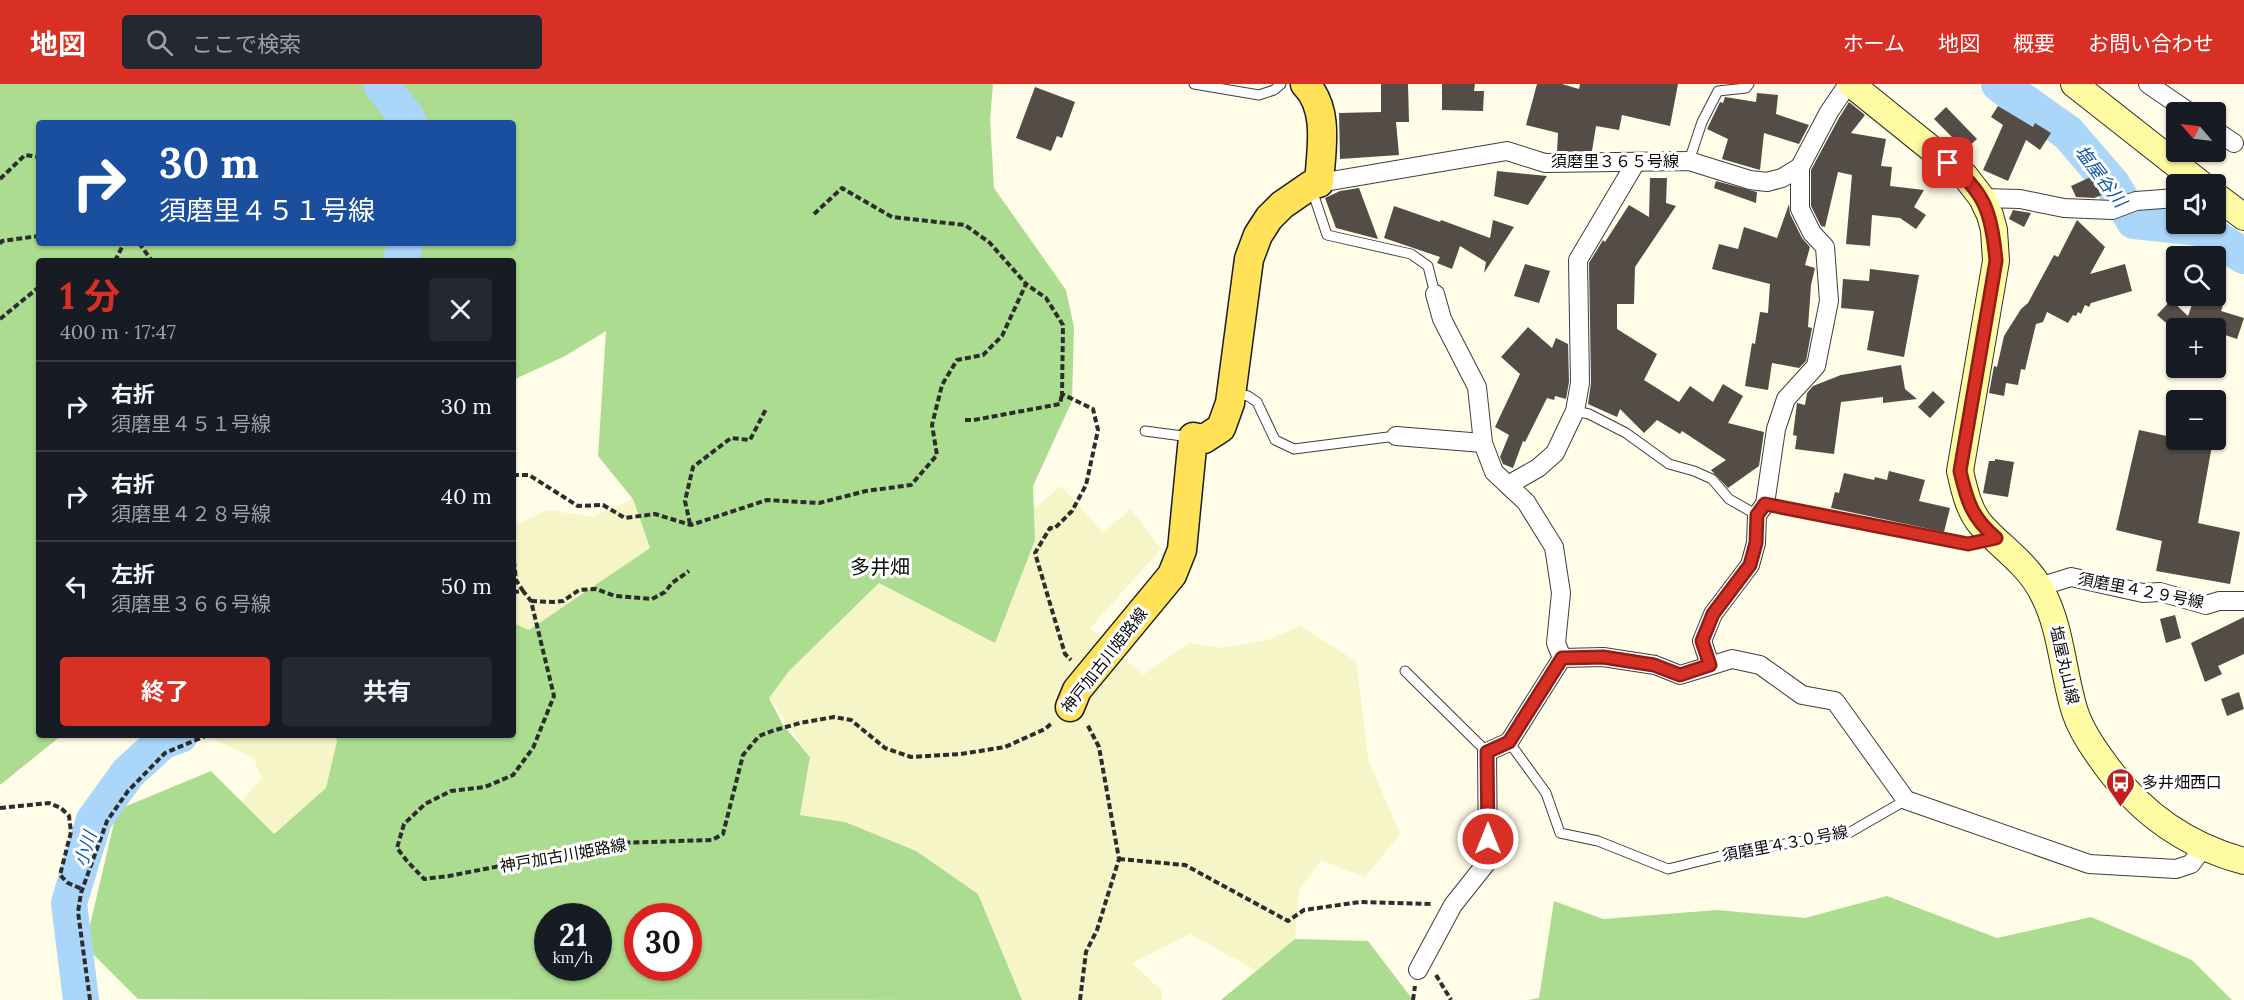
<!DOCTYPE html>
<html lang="ja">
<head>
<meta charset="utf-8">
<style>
	:root { --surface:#171b24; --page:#242831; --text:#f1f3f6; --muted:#9ea1a6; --line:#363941; --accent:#d93025 }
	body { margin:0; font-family:Lora,"Noto Sans JP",serif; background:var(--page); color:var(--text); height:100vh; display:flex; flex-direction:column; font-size:22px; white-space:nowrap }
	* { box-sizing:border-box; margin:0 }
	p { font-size:20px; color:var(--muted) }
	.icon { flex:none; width:33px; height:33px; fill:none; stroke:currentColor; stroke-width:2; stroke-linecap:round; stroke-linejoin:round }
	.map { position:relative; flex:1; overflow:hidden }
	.panel { position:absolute; left:36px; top:174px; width:480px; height:480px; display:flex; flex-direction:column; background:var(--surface); border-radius:6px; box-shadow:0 2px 4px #0004 }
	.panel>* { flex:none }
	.banner { position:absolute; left:36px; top:36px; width:480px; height:126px; border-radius:6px; box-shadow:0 2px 4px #0004; background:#1a4fa0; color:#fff; overflow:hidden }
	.needle { width:39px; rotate:298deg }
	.tools { position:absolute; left:2166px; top:18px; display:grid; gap:12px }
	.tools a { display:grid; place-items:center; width:60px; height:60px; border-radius:6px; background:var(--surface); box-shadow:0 2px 4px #0004; font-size:30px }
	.speed { position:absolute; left:534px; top:819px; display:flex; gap:12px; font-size:30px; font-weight:700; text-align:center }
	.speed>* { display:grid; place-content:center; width:78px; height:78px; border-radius:50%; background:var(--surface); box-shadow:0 2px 4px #0004; line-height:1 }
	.speed small { font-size:15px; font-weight:400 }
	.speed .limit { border:9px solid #d22; background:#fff; color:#111 }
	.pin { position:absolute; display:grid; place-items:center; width:51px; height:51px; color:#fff; margin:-26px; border-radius:12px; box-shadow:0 3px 9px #0006 }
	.me { position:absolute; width:66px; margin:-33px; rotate:0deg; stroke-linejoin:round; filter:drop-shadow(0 0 4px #0008) }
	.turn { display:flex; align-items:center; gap:21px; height:126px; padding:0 24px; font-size:27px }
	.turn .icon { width:78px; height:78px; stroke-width:2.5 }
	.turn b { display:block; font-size:42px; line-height:51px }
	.round { display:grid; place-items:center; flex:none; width:63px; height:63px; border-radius:6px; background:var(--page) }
	.headline { display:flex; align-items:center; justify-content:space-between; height:102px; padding:0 24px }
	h1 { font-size:36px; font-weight:700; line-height:45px; color:var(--accent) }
	.button { display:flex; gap:12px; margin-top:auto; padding:12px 24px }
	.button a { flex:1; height:69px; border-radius:6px; background:var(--accent); color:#fff; font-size:24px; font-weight:700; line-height:69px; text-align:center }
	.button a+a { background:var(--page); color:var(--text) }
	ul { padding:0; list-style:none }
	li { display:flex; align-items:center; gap:18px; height:90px; padding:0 24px; border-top:2px solid var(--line) }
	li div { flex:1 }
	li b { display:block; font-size:22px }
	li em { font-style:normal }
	header { display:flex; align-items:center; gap:36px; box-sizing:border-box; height:84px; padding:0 30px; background:var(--accent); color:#fff }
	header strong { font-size:28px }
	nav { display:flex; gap:33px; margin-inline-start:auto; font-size:21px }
	.search { width:420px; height:54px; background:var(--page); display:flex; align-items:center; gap:15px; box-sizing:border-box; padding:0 21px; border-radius:6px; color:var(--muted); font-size:22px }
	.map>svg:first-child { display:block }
	.farmland { fill:#f6f5c7 }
	.forest { fill:#acdc8f; fill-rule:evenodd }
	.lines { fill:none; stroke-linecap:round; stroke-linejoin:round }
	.river { stroke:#aad6f9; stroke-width:36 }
	.building { fill:#544d47 }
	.lane-casing { stroke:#3e3e3e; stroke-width:11 }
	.street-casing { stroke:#3e3e3e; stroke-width:20 }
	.secondary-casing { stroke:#2d2d2d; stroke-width:28 }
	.primary-casing { stroke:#1c1c1c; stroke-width:31 }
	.path { stroke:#2d2d2d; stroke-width:4; stroke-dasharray:6 3; stroke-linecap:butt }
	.lane { stroke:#fff; stroke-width:9 }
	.street { stroke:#fff; stroke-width:18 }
	.secondary { stroke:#fffba3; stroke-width:26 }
	.primary { stroke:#ffe258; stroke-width:28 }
	.route-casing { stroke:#8d1f18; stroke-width:15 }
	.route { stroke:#d93025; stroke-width:10 }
	.labels { text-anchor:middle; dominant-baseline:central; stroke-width:6; stroke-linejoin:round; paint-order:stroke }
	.street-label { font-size:16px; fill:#0b0b0b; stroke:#fff }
	.poi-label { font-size:16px; fill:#0b0b0b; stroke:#fff; text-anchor:start }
	.water-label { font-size:18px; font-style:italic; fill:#0f57a2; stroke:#fff }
	.quarter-label { font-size:20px; fill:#0b0b0b; stroke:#fff }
</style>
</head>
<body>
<header>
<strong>地図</strong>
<div class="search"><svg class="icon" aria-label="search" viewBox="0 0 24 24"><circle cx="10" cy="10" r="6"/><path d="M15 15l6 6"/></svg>ここで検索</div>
<nav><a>ホーム</a><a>地図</a><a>概要</a><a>お問い合わせ</a></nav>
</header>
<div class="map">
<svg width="2244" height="916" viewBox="0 0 2244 916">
	<rect width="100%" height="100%" fill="#fffce8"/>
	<g class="farmland">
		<polygon points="1061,402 1103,449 1131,425 1161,465 1090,544 1143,591 1190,559 1223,564 1271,555 1300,542 1356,577 1368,675 1400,750 1365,793 1321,776 1299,806 1295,855 1257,887 1190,850 1132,879 1162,907 1162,916 1022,916 978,810 845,738 800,731 810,673 769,613 789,587 879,499 1035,456 1034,425"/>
		<polygon points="633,415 650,465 529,546 513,539 513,442 548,426 592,433"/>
		<polygon points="215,651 335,651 337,657 326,704 273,750 241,718 262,694 253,673 213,655"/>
	</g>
	<g class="forest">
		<path d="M0,0H993L990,35L994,104L1066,206L1074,243L1072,317L1033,402L1035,456L995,559L879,499L789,587L769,614L783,641L810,673L800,731L845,738L916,767L978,810L1022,916L138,915L85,862L117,726L211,687L274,750L326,704L337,657L335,651H513V539L529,546L650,464L633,415L598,372L606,247L565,272L513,296V177H39V651H62L0,701ZM39,39H513V159H39ZM548,832H598V884H548ZM638,832H688V884H638Z"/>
		<polygon points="1887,812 1997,854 2091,833 2192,876 2232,916 1528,916 1539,914 1554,817 1603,835 1717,826 1805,834"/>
		<polygon points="1295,855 1368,857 1413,916 1221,916"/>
	</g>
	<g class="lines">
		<g class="river">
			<polyline points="381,0 407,34 409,39"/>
			<polyline points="1999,0 2068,49 2112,100 2134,137 2200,144 2244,172"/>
			<polyline points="401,177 405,159"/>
			<polyline points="81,916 69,819 94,736 128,689 163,657 180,651"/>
		</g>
	</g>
	<g class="building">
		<polygon points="1381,0 1408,0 1409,38 1396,38 1399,71 1340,75 1339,29 1381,28"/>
		<polygon points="1442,0 1475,0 1474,7 1484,7 1483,27 1442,26"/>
		<polygon points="1537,0 1562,0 1579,5 1580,0 1678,0 1670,42 1622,31 1619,46 1596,42 1592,67 1557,68 1558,49 1526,41"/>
		<polygon points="1035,3 1075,18 1062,54 1057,52 1051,67 1016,54"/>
		<polygon points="1757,9 1778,11 1776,30 1809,41 1799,60 1764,49 1760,86 1722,75 1728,55 1707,45 1720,18 1723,19 1725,13 1756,18"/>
		<polygon points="1849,18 1865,31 1851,49 1886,55 1881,82 1892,83 1890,102 1924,106 1914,123 1926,131 1916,145 1900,134 1872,131 1870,162 1846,160 1852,91 1838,88 1825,143 1821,142 1811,122 1811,86 1839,34"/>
		<polygon points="1998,22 2033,43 2035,39 2051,49 2040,66 2026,56 2008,97 1983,86 2003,41 1991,33"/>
		<polygon points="1946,23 1977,55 1965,66 1934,35"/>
		<polygon points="1497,87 1547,92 1528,121 1494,112"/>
		<polygon points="2093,92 2102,111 2094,114 2076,113 2071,102"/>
		<polygon points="1650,94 1667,94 1666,119 1676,122 1635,183 1634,220 1617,220 1617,245 1657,270 1644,296 1679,318 1690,302 1713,318 1723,300 1743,312 1728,339 1764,348 1759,382 1728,404 1711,386 1726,376 1682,347 1680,350 1657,336 1644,349 1620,325 1617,333 1588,320 1591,299 1589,179 1603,156 1605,158 1629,121 1649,133"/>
		<polygon points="1716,97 1757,108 1756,119 1714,104"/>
		<polygon points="1359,104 1378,155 1336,144 1325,114 1340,107"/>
		<polygon points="1789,120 1790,130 1802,154 1810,163 1805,181 1815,184 1811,201 1808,243 1812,244 1806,277 1799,284 1772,279 1768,306 1745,302 1752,259 1755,260 1760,228 1768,229 1770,200 1712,185 1719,160 1738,165 1744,143 1777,154"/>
		<polygon points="1394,122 1440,138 1441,136 1490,154 1493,136 1514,143 1484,189 1486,178 1460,162 1452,185 1437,179 1440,173 1384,154"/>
		<polygon points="2013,126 2031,129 2024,143 2009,135"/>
		<polygon points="2077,136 2105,163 2090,190 2125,180 2132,207 2091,219 2089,223 2085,221 2081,230 2078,228 2076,232 2073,231 2068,239 2047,228 2043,238 2036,240 2025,286 2021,285 2018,301 2006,299 2004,312 1989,309 1994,282 1997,283 2004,252 2021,225 2028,219 2054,171 2058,173"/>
		<polygon points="1525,180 1550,187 1539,219 1514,212"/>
		<polygon points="1870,185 1919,191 1904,273 1867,266 1874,227 1841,224 1843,195 1869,197"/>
		<polygon points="2195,212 2226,212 2221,227 2244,234 2237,255 2216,248 2216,244 2172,244 2157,231 2171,216 2188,232"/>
		<polygon points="1528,243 1552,264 1556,254 1568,260 1569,298 1566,315 1555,312 1554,316 1547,314 1525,358 1523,357 1513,384 1503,380 1500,373 1509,351 1495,343 1520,290 1501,273"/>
		<polygon points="1901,281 1905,305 1917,315 1883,319 1883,313 1841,318 1834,370 1795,365 1797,352 1793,351 1797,319 1805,321 1807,309 1813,302 1841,291"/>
		<polygon points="1933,307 1945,318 1930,334 1918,323"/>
		<polygon points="2139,346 2176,354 2176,356 2213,356 2198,439 2240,448 2230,500 2156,487 2162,457 2116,446"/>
		<polygon points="1995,375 2014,378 2008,413 1983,409 1989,377 1995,377"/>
		<polygon points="1889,387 1925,396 1919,417 1950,424 1944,448 1831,424 1835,408 1839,409 1844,389 1874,396 1875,393 1887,396"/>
		<polygon points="2175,531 2181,554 2166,559 2160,535"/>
		<polygon points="2244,533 2244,570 2218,582 2222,590 2205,598 2191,559"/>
		<polygon points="2239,608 2244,625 2227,632 2221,615"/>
	</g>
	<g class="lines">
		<defs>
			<g id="lane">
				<polyline points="1194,0 1259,11 1274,6 1281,0"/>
				<polyline points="1689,77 1702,38 1718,7 1746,4 1749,0"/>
				<polyline points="1312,106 1327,151 1411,170 1428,182 1435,210"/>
				<polyline points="1233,309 1248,312 1257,318 1275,356 1294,365 1396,352"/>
				<polyline points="1575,327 1589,330 1626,349 1669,380 1694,387 1712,395 1729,415 1757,431"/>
				<polyline points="1145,347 1190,353"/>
				<polyline points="1765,420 1968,460 1992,455"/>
				<polyline points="1405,587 1487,668"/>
				<polyline points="1509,658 1546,709 1560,749 1598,757 1668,785 1740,767 1847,750 1906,716"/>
			</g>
			<g id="street">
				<polyline points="2148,0 2189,28"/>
				<polyline points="2216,47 2234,59"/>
				<polyline points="1319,99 1507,67 1545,79 1689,77 1750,96 1767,98 1782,94 1800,83"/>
				<polyline points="1982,114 2020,115 2064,124 2112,126 2136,117 2176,114"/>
				<polyline points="1396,352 1483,359"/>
				<polyline points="1508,401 1538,384 1555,369 1575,327 1580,299 1578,176 1636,78"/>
				<polyline points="2039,503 2071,493 2143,509 2160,508 2206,521 2219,517 2244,517"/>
				<polyline points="1562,574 1603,573 1655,581 1680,591 1732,575 1760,581 1802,611 1835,617 1906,716 2089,780 2176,785 2191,780 2203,764"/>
				<polyline points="1710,581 1702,557 1713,530 1750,481 1756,459 1757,431 1765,420 1776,345 1786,315 1816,282 1829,217 1825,163 1812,149 1800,125 1800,83 1829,28 1848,0"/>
				<polyline points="1418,886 1453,821 1488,777 1487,668 1509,658 1562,574 1556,559 1561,509 1554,463 1526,418 1494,388 1483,359 1477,303 1442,235 1435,210"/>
			</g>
			<g id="secondary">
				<path d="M1851,0L1965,92L1982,114L1990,131L1994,146L1996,177L1960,387C1964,405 1969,428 1982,442C2001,463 2027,480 2041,506C2062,544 2062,587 2075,628C2081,646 2091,661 2102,676C2137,726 2184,761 2244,777"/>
				<polyline points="2074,0 2201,100"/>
				<polyline points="2216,112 2244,133"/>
			</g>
			<path id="primary" d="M1070,623L1077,606L1172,491L1182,466L1193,353L1204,355L1221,344L1230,319L1249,175L1258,151L1269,134L1282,121L1311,101L1319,99C1321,67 1330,25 1305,0"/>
		</defs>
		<use href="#lane" class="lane-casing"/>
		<use href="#street" class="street-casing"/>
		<use href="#secondary" class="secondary-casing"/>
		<use href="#primary" class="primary-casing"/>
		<g class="path">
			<polyline points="0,95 25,71 39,73"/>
			<polyline points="814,130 842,104 892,133 965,141 990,159 1026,200"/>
			<polyline points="139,159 152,177"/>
			<polyline points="0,160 2,157 39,152"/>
			<polyline points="115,177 124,159"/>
			<polyline points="0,235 39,203"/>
			<polyline points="965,336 974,336 1060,320 1062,310"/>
			<polyline points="513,391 529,391 578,422 603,421 625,434 655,430 691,441 767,416 819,419 866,407 911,401 937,371 932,341 942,301 957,276 983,271 1002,252 1026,200 1046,214 1063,241 1062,310 1093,325 1098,346 1086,401 1072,427 1055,444 1050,444 1035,469 1065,570 1071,576"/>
			<polyline points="690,440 685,417 693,383 731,354 750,356 766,325"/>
			<polyline points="513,468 516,496 523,507"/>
			<polyline points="513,508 523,507 531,517 554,612 533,664 513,691 485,703 451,707 425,720 404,740 397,764 407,777 424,795 449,792 617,759 712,756 723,750 743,671 759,652 772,647 800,639 834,633 851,636 885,664 911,673 961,670 1005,663 1045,645 1053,638"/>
			<polyline points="531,517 553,518 563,517 579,506 596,505 615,512 652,515 665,508 672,499 689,487"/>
			<polyline points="0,724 49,719 61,724 69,732 71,748 60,791 68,799 82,805"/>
			<polyline points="1119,775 1185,781 1288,837 1304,826 1360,818 1432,820"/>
			<polyline points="1436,891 1451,916"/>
			<polyline points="90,916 78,828 81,809 107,737 128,707 165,669 208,651"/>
			<polyline points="1080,916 1086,868 1097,846 1119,775 1099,663 1087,640"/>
			<polyline points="1413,916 1415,902"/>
		</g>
		<use href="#lane" class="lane"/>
		<use href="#street" class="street"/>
		<use href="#secondary" class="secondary"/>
		<use href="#primary" class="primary"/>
	</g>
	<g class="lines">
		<defs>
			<path id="route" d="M1488,755L1487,668L1509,658L1562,574L1603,573L1654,581L1680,591L1710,581L1702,557L1713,530L1750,481L1756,459L1757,431L1765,420L1968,460L1996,454C1972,434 1967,417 1960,387L1996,177C1992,131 1986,108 1948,79"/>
		</defs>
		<use href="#route" class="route-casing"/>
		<use href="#route" class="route"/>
	</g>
	<defs>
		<symbol id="bus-pin" viewBox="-11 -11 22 30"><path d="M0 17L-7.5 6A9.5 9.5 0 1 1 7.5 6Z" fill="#c1201c" stroke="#fff"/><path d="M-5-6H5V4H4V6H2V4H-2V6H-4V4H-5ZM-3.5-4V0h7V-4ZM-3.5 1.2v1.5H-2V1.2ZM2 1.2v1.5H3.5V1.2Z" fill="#fff"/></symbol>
	</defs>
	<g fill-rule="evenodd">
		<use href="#bus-pin" x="2104" y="682" width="33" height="45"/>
	</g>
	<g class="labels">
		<g class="street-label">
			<text x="1615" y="77">須磨里３６５号線</text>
			<text transform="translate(2141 506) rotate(11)">須磨里４２９号線</text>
			<text transform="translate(1104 576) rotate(-52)">神戸加古川姫路線</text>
			<text transform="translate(2065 581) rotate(77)">塩屋丸山線</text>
			<text transform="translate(1785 759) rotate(-11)">須磨里４３０号線</text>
			<text transform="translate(563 771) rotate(-10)">神戸加古川姫路線</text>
		</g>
		<g class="poi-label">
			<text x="2142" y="698">多井畑西口</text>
		</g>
		<g class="water-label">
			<text transform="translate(2101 92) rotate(53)">塩屋谷川</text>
			<text transform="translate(85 765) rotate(-73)">小川</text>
		</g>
		<g class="quarter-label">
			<text x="880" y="482">多井畑</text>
		</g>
	</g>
</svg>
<div class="tools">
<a><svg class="needle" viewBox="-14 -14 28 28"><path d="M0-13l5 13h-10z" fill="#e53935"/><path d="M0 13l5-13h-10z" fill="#9ea1a6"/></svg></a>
<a><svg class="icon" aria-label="sound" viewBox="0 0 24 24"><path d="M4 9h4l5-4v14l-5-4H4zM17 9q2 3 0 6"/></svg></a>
<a><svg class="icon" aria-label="search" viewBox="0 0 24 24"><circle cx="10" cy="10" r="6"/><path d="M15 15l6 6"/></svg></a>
<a>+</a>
<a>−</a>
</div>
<div class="speed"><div>21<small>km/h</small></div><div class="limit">30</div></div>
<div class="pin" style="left:1948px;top:79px;background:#d93025"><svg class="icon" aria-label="arrive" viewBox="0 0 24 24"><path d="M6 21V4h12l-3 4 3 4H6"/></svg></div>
<svg class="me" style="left:1488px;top:755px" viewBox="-20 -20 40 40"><circle r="17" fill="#d93025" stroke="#fff" stroke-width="3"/><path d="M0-11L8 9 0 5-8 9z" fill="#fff"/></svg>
<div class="banner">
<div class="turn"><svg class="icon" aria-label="right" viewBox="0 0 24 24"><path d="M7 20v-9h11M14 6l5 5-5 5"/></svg><div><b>30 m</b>須磨里４５１号線</div></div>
</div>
<section class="panel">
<div class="headline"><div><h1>1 分</h1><p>400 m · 17:47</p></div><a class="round"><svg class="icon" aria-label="close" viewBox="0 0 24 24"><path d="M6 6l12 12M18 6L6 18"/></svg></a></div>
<ul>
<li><svg class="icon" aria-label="right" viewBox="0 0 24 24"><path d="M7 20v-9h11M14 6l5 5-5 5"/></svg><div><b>右折</b><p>須磨里４５１号線</p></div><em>30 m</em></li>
<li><svg class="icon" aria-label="right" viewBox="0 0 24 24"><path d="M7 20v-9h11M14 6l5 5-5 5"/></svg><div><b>右折</b><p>須磨里４２８号線</p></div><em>40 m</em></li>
<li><svg class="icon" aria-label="left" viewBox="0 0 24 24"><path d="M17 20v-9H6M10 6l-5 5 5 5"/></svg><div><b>左折</b><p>須磨里３６６号線</p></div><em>50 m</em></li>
</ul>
<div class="button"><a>終了</a><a>共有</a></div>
</section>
</div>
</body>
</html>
